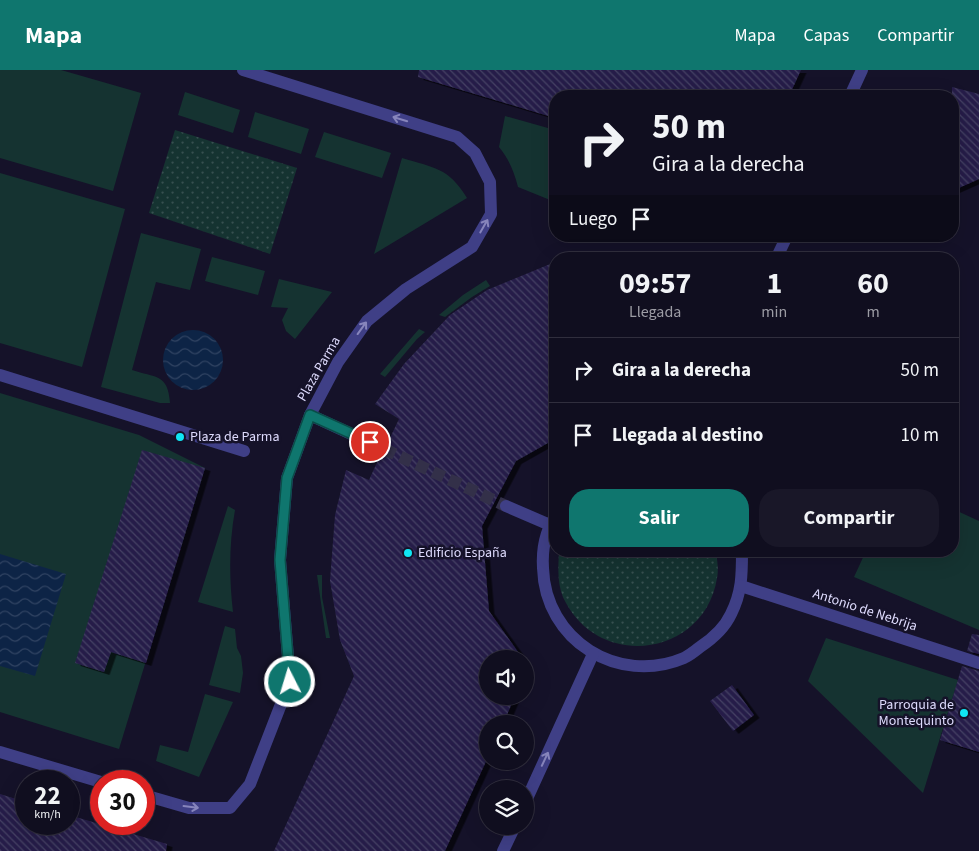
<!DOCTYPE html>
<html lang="es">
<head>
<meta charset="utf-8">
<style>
	:root { --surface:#100e1f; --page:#191728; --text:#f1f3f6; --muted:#9c9ca4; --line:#302e3d; --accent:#0f766e }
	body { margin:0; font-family:"Source Sans 3",sans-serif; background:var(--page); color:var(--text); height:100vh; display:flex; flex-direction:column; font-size:19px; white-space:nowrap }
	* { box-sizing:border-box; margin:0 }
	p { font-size:16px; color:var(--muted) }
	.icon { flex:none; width:28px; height:28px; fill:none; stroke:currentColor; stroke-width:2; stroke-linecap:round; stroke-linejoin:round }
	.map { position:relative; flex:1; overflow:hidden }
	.drawer { position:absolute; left:549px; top:182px; width:410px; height:305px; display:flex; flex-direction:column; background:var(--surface); border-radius:20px; box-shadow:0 5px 20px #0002,0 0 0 1px var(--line) }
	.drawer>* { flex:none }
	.hud { position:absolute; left:549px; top:20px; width:410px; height:152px; border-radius:20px; box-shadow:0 5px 20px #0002,0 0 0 1px var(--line); background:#100e1f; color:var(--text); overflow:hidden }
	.buttons { position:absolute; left:479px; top:580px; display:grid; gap:10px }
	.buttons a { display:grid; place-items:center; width:55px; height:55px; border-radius:50%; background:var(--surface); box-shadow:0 5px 20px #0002,0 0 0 1px var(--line); font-size:25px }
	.speed { position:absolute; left:15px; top:700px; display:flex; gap:10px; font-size:25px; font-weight:700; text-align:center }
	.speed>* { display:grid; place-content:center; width:65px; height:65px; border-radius:50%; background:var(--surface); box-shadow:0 5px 20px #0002,0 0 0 1px var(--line); line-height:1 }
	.speed small { font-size:12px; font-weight:400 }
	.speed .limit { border:8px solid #d22; background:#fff; color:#111 }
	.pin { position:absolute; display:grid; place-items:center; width:42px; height:42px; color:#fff; margin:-21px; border:2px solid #fff; border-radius:50%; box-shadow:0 1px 5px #0007 }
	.me { position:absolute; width:55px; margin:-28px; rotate:355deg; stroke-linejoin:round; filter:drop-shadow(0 0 4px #0008) }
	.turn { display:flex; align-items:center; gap:18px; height:105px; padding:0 20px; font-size:22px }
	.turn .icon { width:65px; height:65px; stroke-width:2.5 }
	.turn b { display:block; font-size:35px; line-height:42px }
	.then { display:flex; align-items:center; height:48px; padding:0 20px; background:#0003; gap:10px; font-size:19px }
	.eta { display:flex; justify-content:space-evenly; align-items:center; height:85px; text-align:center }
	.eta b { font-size:30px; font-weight:700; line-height:35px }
	.action { display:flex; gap:10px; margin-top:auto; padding:10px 20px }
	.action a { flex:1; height:58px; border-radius:20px; background:var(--accent); color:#fff; font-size:20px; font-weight:700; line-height:58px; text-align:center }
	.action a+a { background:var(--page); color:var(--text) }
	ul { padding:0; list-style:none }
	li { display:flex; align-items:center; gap:15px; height:65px; padding:0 20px; border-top:1px solid var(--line) }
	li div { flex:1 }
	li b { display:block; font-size:19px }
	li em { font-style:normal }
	header { display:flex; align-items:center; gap:30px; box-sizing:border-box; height:70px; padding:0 25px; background:var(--accent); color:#fff }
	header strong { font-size:24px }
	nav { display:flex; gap:28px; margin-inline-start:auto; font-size:18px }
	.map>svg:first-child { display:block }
	.green { fill:#153331 }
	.garden { fill:url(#garden-dots) }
	.water { fill:url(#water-waves) }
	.building { fill:url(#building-back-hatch); filter:url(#shadow) }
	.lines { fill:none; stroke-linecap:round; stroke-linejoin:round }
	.street-tunnel { stroke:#333049; stroke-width:12; stroke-dasharray:12 6; stroke-linecap:butt }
	.street { stroke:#3f3f86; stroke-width:12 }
	.oneway { stroke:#8785bc }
	.route-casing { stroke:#0a4d48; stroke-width:12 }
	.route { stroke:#0f766e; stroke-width:9 }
	.poi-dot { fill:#10e6f4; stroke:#151229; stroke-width:2 }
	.labels { text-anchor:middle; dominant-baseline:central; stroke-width:5; stroke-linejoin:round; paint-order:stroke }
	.street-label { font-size:14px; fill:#dedbfd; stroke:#151229 }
	.poi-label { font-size:14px; fill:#dedbfd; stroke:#151229; text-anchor:start }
</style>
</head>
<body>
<header>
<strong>Mapa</strong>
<nav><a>Mapa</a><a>Capas</a><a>Compartir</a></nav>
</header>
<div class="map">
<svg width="979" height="781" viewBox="0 0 979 781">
	<defs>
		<pattern id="garden-dots" width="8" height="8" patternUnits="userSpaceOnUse" patternTransform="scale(1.25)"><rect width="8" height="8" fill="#153331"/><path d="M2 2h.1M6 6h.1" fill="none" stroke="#375050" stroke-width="1.8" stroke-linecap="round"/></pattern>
		<pattern id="water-waves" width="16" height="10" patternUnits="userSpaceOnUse" patternTransform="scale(1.25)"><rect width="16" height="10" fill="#0d2446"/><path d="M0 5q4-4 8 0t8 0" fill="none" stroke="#304362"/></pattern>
		<pattern id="building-back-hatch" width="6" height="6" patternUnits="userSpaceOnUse" patternTransform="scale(1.25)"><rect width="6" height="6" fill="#261f49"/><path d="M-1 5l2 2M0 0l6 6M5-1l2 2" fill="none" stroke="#453f64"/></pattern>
		<filter id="shadow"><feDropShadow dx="5.5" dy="3" stdDeviation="0" flood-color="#0009"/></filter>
	</defs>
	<rect width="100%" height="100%" fill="#151229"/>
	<g class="green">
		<polygon points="0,0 61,0 141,23 113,121 0,88"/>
		<polygon points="185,22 240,40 233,63 178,45"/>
		<polygon points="255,42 309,59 301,84 248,67"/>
		<path d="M505,46L555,60V132L518,117C514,102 509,89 499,77Z"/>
		<polygon points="324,62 391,83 382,108 315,87"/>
		<path d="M402,88C434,98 448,97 467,128L374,184Z"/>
		<polygon points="0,103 125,139 82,297 0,273"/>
		<path d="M141,163L201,179L190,220L156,212L132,300C155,308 168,303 170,333H160L101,317Z"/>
		<polygon points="212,187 265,201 258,225 205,211"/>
		<polygon points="279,209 332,222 295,269 286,261 282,250 288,238 271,237"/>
		<polygon points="486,210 490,216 472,227 445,247 439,245 463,225"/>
		<polygon points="419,259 425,262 417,269 385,307 380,304"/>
		<polygon points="0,323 139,365 205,398 119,679 0,642"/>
		<path d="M228,436L235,440C229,474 229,507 233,542L198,532Z"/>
		<polygon points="953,439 979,451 979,560 854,507 866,481 952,481"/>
		<polygon points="317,505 322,505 322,527 330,568 326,568"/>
		<polygon points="225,556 235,559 237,578 241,586 243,603 240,623 209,615"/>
		<polygon points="826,568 958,610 923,723 808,611"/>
		<polygon points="205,624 233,632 199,707 156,691 160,675 188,682"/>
	</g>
	<g class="garden">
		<polygon points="175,60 297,98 270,184 149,143"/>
		<path d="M559,481H716C717,490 719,500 717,508C705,585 603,601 566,533C557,518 558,499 559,481Z"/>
	</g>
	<g class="water">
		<circle cx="193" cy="290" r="30"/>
		<polygon points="0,484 66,504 35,606 0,596"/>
	</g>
	<g class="building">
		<polygon points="419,0 801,0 789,26 555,26 555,48 418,7"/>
		<polygon points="952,17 979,24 979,109 952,121"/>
		<polygon points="555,192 555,369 516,391 482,456 489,541 523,589 488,589 488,626 515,626 503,654 488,654 488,687 445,781 274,781 354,606 340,570 330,511 335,445 346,400 369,410 380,386 388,386 392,382 391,375 388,372 399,349 375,334 404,294 450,245 487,220"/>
		<polygon points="142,380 205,398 146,593 111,582 104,602 75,593"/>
		<polygon points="972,564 979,565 979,584 967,581"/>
		<polygon points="962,596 979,601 979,682 940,670"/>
		<polygon points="732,615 754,645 733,661 710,631"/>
		<polygon points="0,724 26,732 26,754 69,754 69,745 167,774 166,781 0,781"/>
	</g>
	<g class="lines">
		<polyline class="street-tunnel" points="384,379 506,436"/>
		<g class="street">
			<polyline points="850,26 862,0"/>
			<polyline points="776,189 787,166"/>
			<polyline points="0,305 244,381"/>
			<polyline points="310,345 384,379"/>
			<polyline points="506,436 550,455"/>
			<path d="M555,447C545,462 542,481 543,498C545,570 618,616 684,588C690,585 695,581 700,577C712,569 725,557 731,544C742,522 742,505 742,481"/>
			<polyline points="741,516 979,593"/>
			<polyline points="0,682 101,712"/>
			<polyline points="144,725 189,738 230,738 250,714 290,611 280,490 287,408 310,345 338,292 367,251 406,219 472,177 491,144 490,112 475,83 457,67 243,0"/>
			<polyline points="525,733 593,584"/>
			<polyline points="503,781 515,756"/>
		</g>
	</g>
	<defs><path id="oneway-shaft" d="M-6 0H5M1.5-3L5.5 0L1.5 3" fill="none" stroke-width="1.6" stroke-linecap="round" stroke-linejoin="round" transform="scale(1.25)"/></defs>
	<g class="oneway">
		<use href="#oneway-shaft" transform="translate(400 49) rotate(-163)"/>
		<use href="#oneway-shaft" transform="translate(484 156) rotate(-60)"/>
		<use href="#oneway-shaft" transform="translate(362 258) rotate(-54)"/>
		<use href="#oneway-shaft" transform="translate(545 689) rotate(-65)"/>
		<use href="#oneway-shaft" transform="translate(191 737) rotate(7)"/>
	</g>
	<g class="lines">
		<defs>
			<polyline id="route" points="290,612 280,490 287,408 310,345 370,372"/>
		</defs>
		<use href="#route" class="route-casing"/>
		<use href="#route" class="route"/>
	</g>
	<g class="poi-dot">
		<circle cx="180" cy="367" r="5"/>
		<circle cx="408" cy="483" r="5"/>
		<circle cx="964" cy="643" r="5"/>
	</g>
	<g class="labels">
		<g class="street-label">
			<text transform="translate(319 299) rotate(-60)">Plaza Parma</text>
			<text transform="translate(865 540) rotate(18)">Antonio de Nebrija</text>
		</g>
		<g class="poi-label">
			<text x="190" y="367">Plaza de Parma</text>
			<text x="418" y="483">Edificio España</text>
			<text x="954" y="635" text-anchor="end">Parroquia de<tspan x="954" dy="16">Montequinto</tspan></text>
		</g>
	</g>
</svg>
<div class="buttons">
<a><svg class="icon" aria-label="sound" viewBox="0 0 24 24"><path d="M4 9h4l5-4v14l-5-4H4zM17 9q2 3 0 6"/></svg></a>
<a><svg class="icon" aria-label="search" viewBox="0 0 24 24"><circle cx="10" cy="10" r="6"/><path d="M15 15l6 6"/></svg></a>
<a><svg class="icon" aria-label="layers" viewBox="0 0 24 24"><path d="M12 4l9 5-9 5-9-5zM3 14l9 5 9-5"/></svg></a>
</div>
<div class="speed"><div>22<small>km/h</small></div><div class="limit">30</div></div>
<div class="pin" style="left:370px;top:372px;background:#d93025"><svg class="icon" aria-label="arrive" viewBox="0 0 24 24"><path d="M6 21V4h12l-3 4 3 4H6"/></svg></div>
<svg class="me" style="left:290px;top:612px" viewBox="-20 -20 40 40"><circle r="17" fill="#0f766e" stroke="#fff" stroke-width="3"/><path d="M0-11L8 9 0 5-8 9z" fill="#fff"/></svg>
<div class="hud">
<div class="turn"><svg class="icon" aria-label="right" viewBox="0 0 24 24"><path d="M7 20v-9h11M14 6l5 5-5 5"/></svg><div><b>50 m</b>Gira a la derecha</div></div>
<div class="then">Luego<svg class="icon" aria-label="arrive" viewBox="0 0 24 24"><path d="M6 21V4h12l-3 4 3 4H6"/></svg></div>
</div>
<section class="drawer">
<div class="eta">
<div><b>09:57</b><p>Llegada</p></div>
<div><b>1</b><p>min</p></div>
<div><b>60</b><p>m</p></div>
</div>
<ul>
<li><svg class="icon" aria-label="right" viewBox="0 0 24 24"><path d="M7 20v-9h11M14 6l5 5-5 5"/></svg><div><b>Gira a la derecha</b></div><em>50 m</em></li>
<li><svg class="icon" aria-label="arrive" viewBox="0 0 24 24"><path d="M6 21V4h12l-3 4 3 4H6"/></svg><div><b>Llegada al destino</b></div><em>10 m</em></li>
</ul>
<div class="action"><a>Salir</a><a>Compartir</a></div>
</section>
</div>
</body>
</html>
